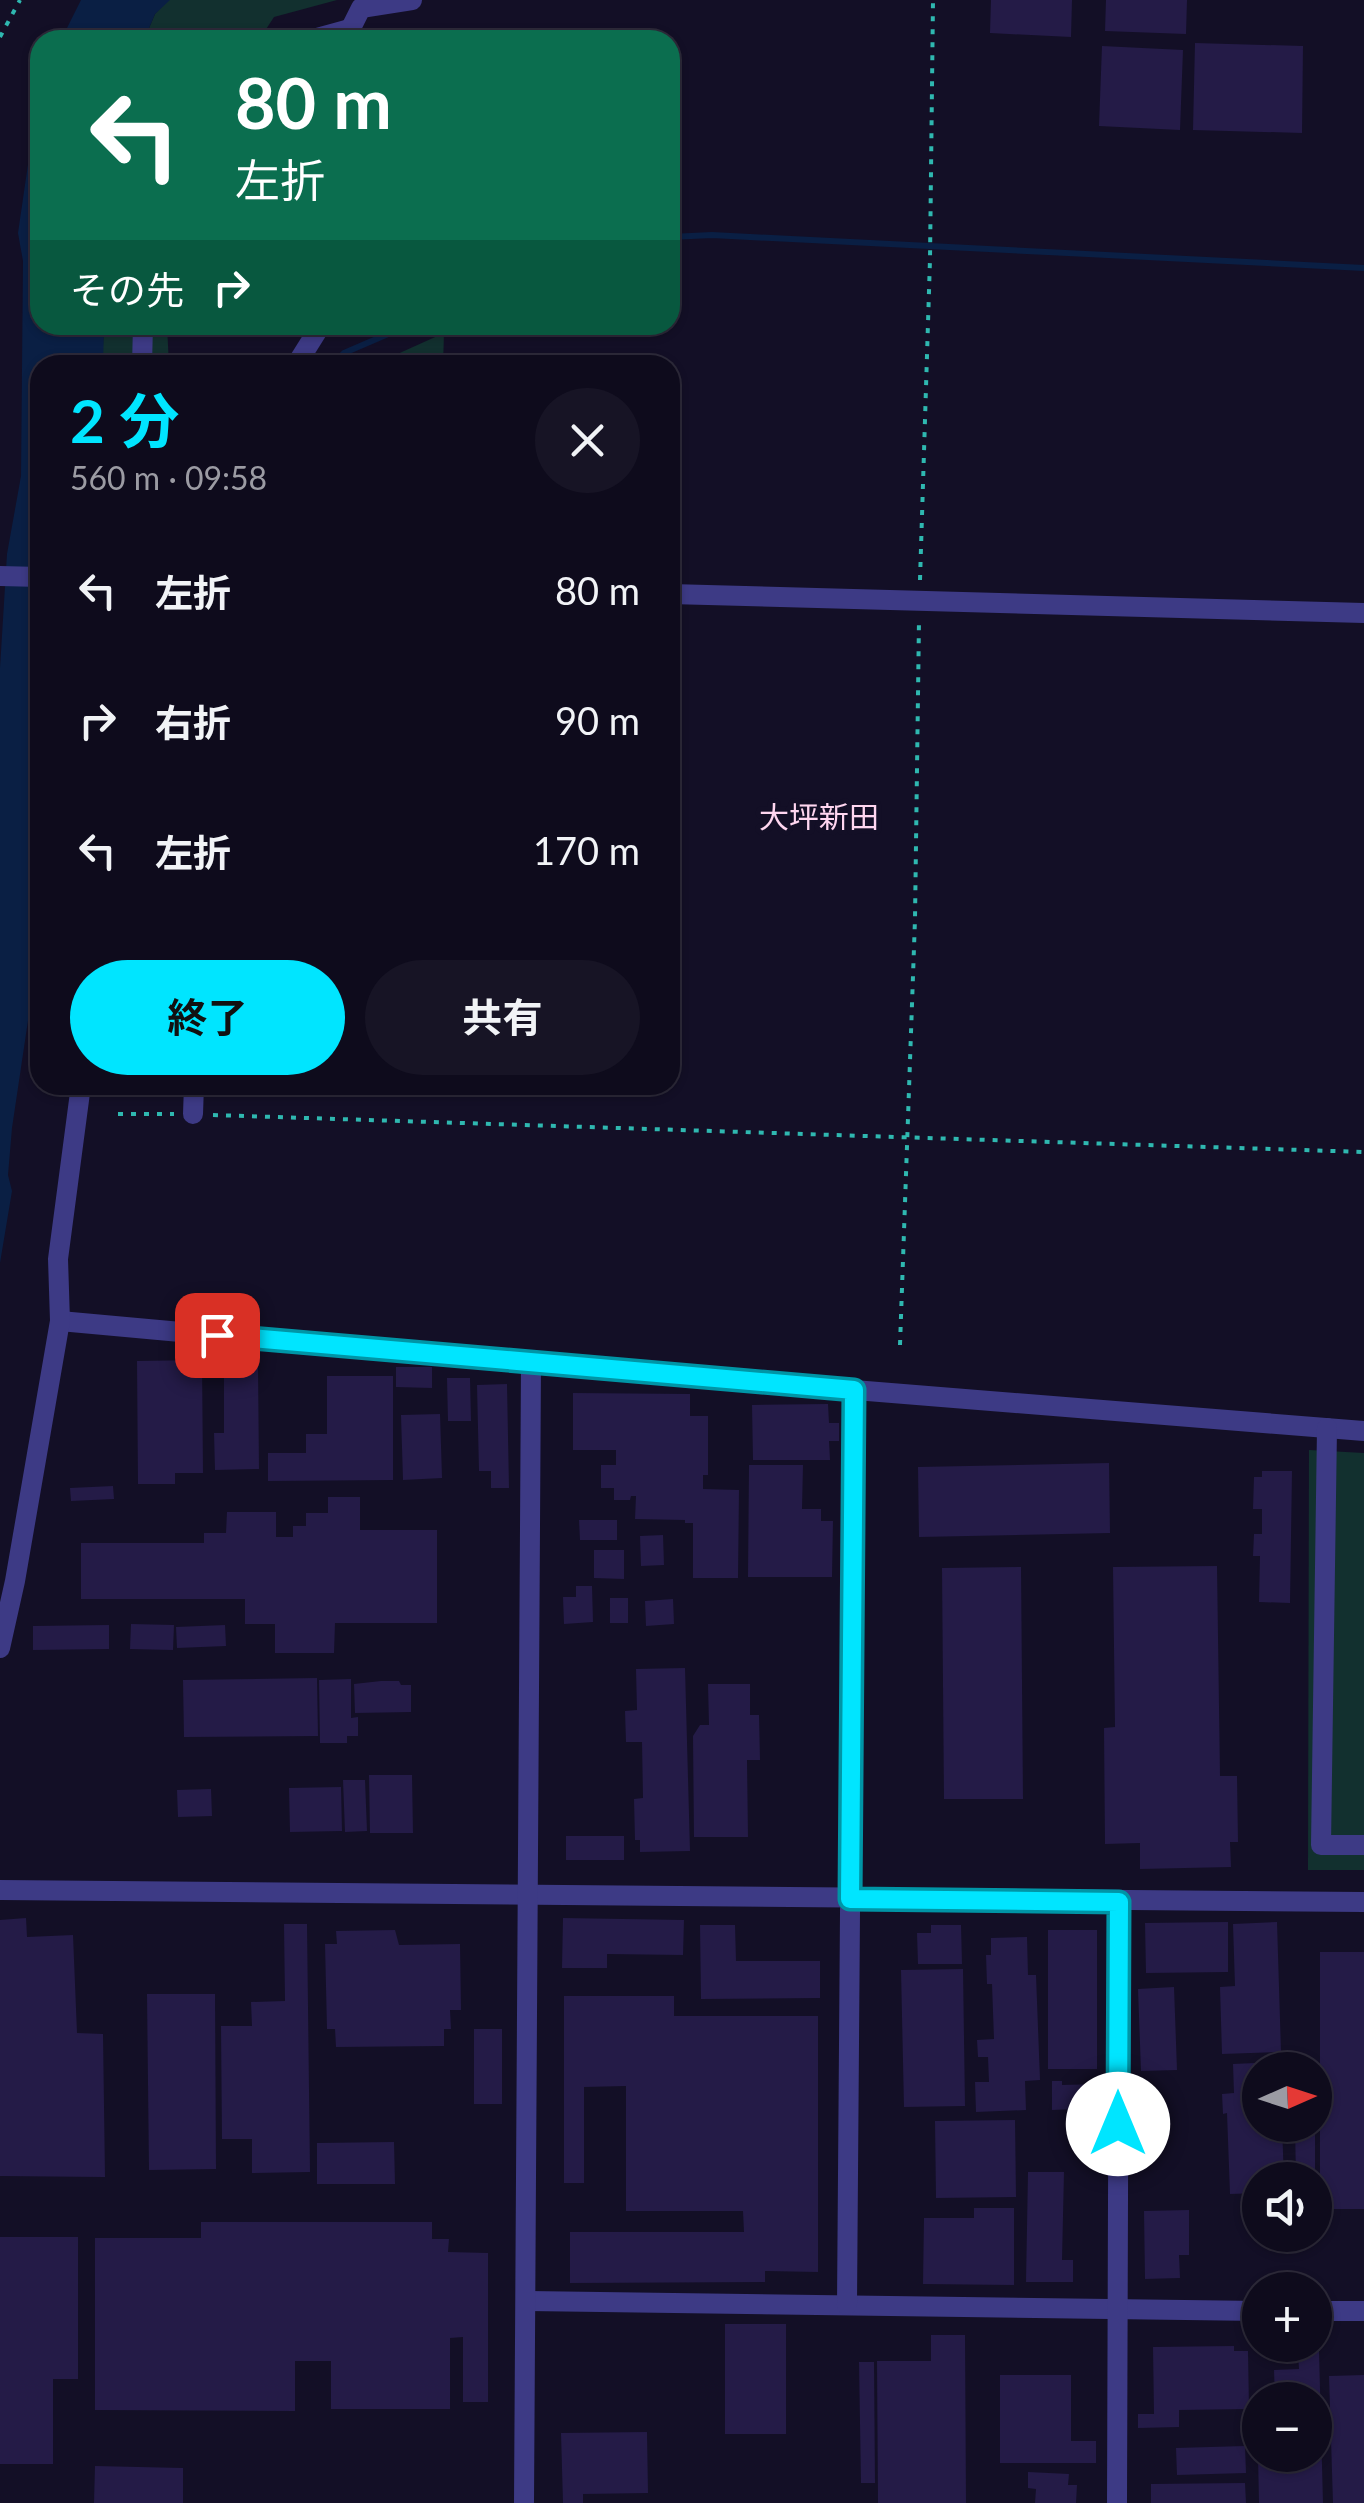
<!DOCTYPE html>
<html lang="ja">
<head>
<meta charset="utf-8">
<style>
	:root { --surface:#0e0b1c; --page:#171425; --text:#f1f3f6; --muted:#9b9ba3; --line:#2e2b3b; --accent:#00e5ff }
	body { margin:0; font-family:Lato,"Noto Sans JP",sans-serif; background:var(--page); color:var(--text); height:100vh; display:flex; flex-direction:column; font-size:38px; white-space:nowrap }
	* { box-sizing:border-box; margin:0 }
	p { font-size:32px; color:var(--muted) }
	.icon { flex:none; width:55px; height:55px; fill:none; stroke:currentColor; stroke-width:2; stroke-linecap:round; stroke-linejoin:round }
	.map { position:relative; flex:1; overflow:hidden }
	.panel { position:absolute; left:30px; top:355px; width:650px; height:740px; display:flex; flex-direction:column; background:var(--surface); border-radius:30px; box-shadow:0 2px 8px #0004,0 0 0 2px var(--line) }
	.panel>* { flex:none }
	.hud { position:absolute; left:30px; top:30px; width:650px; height:305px; border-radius:30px; box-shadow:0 2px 8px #0004,0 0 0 2px var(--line); background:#0b6e4f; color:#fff; overflow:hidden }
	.needle { width:65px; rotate:87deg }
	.fabs { position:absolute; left:1242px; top:2052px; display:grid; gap:20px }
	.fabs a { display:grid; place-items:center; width:90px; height:90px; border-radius:50%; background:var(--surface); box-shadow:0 2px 8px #0004,0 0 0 2px var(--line); font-size:50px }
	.pin { position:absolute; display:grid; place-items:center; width:85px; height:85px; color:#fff; margin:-42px; border-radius:20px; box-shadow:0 5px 15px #0006 }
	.me { position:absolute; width:110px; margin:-55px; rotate:0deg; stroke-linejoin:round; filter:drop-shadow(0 0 8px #0008) }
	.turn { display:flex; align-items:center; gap:35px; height:210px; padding:0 40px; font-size:45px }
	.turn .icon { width:130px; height:130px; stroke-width:2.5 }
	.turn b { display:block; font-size:70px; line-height:85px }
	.then { display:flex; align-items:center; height:95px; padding:0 40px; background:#0003; gap:20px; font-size:38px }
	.round { display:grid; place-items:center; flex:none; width:105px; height:105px; border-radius:52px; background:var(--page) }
	.summary { display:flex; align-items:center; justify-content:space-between; height:170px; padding:0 40px }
	h1 { font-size:60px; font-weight:700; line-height:75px; color:var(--accent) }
	.button { display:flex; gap:20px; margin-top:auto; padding:20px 40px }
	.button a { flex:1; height:115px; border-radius:60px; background:var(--accent); color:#111; font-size:40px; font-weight:700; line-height:115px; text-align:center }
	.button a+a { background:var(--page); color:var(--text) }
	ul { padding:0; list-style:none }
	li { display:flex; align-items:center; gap:30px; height:130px; padding:0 40px }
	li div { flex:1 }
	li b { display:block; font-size:38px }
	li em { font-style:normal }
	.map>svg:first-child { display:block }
	.green { fill:#12302f }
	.water { fill:#0a1f44 }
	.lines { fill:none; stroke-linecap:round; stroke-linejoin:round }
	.stream { stroke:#0a1f44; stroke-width:6 }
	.building { fill:#241b47 }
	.path { stroke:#2fb8b0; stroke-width:4; stroke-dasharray:5 8; stroke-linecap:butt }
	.minor { stroke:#3d3a85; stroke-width:20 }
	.route-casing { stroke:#0095a6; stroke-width:25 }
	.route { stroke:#00e5ff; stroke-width:18 }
	.labels { text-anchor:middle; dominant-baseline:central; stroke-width:10; stroke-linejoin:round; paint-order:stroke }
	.quarter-label { font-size:30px; fill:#ffd6f0; stroke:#130f26 }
</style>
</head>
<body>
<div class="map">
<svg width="1364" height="2503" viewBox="0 0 1364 2503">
	<rect width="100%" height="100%" fill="#130f26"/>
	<g class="green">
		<polygon points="168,0 337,0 274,17 259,40 144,40 155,14"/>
		<polygon points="104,325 167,325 169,365 102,365"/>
		<polygon points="444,333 443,365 373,365"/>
		<polygon points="1309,1450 1364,1453 1364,1870 1308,1870"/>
	</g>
	<g class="water">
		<polygon points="81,0 170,0 155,14 144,40 61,40"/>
		<polygon points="40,82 40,325 104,325 103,365 40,365 40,940 12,1128 8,1175 12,1191 0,1263 0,668 7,554 21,476 23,261 18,233"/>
	</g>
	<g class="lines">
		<g class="stream">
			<polyline points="670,237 712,235 1364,268"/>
			<polyline points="332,365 344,353 409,325"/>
		</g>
	</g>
	<g class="building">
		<polygon points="991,0 1072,0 1071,37 990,33"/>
		<polygon points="1106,0 1187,0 1186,34 1105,31"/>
		<polygon points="1195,43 1303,46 1302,133 1193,130"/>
		<polygon points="1102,46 1183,50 1180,130 1099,126"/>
		<polygon points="202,1360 203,1473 175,1473 175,1484 138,1484 137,1361"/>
		<polygon points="224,1367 258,1367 259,1469 215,1470 214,1433 224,1433"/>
		<polygon points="396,1367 432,1367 432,1388 396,1387"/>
		<polygon points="327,1376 393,1376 393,1480 268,1481 268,1453 306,1453 306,1434 327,1434"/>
		<polygon points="447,1378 470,1378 471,1421 448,1421"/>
		<polygon points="507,1384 509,1488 491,1488 491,1471 479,1471 477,1385"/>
		<polygon points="573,1393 690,1394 690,1416 708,1416 708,1475 703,1475 703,1489 739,1490 738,1578 693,1578 693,1523 685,1523 685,1520 635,1519 636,1496 631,1496 630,1500 614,1500 614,1488 601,1488 601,1465 616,1465 616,1450 573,1450"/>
		<polygon points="828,1404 829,1423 839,1423 839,1441 829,1441 830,1460 753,1460 752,1405"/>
		<polygon points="440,1414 442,1478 403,1480 401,1415"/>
		<polygon points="1109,1463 1110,1533 919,1537 918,1467"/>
		<polygon points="749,1465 803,1465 802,1509 821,1509 821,1521 833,1521 832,1577 748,1577"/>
		<polygon points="1262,1471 1292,1471 1290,1603 1259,1602 1260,1556 1253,1556 1254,1534 1262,1534 1262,1509 1253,1509 1254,1477 1262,1477"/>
		<polygon points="113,1486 114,1499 71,1501 70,1488"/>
		<polygon points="328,1497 360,1497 360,1530 437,1530 437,1623 335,1623 334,1653 275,1653 275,1624 245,1624 245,1599 81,1599 81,1543 204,1543 204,1533 226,1533 227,1512 276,1512 276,1537 293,1537 293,1526 306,1526 306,1513 328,1513"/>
		<polygon points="579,1520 617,1520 617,1540 580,1540"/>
		<polygon points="663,1535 664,1565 641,1566 640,1536"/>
		<polygon points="594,1550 624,1550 624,1579 594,1578"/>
		<polygon points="1217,1566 1220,1776 1237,1776 1238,1842 1230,1842 1231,1867 1140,1869 1140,1843 1105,1844 1104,1728 1115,1727 1113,1567"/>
		<polygon points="1021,1567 1023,1799 944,1799 942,1568"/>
		<polygon points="576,1586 592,1586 593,1622 564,1624 563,1597 576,1597"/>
		<rect x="610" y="1598" width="18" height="25"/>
		<polygon points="673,1599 674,1624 646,1626 645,1601"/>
		<polygon points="131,1624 174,1625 173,1650 130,1649"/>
		<polygon points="109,1625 109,1649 33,1650 33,1626"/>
		<polygon points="225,1625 226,1646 177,1648 176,1627"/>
		<polygon points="685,1668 690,1851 640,1852 640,1840 635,1840 634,1799 643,1798 642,1742 626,1742 625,1711 637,1710 636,1669"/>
		<polygon points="317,1678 318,1736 184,1737 183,1680"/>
		<polygon points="351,1679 351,1718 358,1717 358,1736 347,1736 347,1743 320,1743 319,1680"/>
		<polygon points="381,1681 399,1681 401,1685 411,1685 411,1712 355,1713 354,1684"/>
		<polygon points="708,1684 750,1684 750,1715 759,1715 760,1760 747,1760 748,1837 694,1837 693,1736 700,1725 709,1725"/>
		<polygon points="369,1775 412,1775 413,1833 370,1833"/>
		<polygon points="343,1780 365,1780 367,1831 345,1832"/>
		<polygon points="341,1787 342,1831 290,1832 289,1788"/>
		<polygon points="211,1789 212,1816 178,1817 177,1790"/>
		<rect x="566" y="1836" width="58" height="24"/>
		<polygon points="26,1918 27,1937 73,1935 77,2033 103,2034 105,2177 0,2176 0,1920"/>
		<polygon points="563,1918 684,1920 683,1955 607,1954 607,1968 562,1968"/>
		<polygon points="1228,1922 1228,1972 1146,1973 1145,1923"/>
		<polygon points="1277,1922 1281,2052 1222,2054 1220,1987 1235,1986 1233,1924"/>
		<polygon points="284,1924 307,1924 310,2172 252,2173 252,2139 222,2139 221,2026 252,2026 251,2002 285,2001"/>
		<polygon points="700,1925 735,1925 736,1961 820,1961 820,1998 701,1999"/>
		<polygon points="931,1925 961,1925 962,1964 918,1964 917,1933 931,1933"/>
		<polygon points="395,1930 399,1945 460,1944 461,2010 450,2010 451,2029 444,2029 444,2046 336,2047 335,2029 327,2029 325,1944 337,1944 336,1931"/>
		<rect x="1048" y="1930" width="49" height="139"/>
		<polygon points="1027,1937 1028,1975 1036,1975 1040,2080 1025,2081 1026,2110 976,2112 975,2082 989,2082 988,2057 978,2057 977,2040 994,2039 992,1984 987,1984 986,1955 991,1955 991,1938"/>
		<rect x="1320" y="1952" width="44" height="257"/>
		<polygon points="963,1969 965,2106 904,2107 901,1970"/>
		<polygon points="1174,1987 1177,2070 1141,2071 1138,1989"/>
		<polygon points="147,1994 215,1994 216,2169 149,2170"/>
		<polygon points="564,1996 674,1996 674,2016 818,2016 818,2272 765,2271 765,2282 570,2283 570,2232 744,2232 743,2211 626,2211 626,2086 584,2087 584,2183 564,2183"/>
		<rect x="474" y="2029" width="28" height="75"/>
		<polygon points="1279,2062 1280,2070 1260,2070 1260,2125 1282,2125 1284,2180 1260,2180 1260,2193 1230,2194 1227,2113 1223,2114 1222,2094 1234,2093 1233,2064"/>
		<polygon points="1052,2081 1062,2081 1062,2085 1098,2084 1099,2108 1052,2110"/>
		<polygon points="1015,2120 1016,2197 936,2198 935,2121"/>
		<polygon points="1295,2125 1315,2125 1315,2180 1296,2180"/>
		<polygon points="394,2142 395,2184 317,2184 317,2143"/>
		<polygon points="1028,2172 1064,2172 1062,2260 1073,2260 1073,2282 1026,2282"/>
		<polygon points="974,2208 1014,2208 1014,2285 923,2284 924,2218 974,2218"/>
		<polygon points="1189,2210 1189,2255 1179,2255 1180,2278 1145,2279 1144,2211"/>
		<polygon points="201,2222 432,2222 432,2239 449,2239 448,2252 488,2253 488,2402 463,2402 463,2337 450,2338 450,2409 331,2409 331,2361 295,2361 295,2411 95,2410 95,2238 201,2238"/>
		<polygon points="0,2237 78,2237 78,2379 53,2379 53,2464 0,2464"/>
		<rect x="725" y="2324" width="61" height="110"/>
		<polygon points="931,2335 965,2335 966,2503 878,2503 877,2361 931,2361"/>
		<polygon points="1234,2346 1234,2351 1248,2351 1249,2409 1179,2410 1179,2427 1138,2428 1138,2414 1154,2414 1153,2347"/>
		<polygon points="1319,2351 1323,2503 1259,2503 1258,2455 1315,2455 1315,2400 1275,2400 1274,2370 1299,2369 1298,2352"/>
		<polygon points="859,2362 874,2362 875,2483 861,2483"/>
		<polygon points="1000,2375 1071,2375 1071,2441 1096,2441 1096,2463 1000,2463"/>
		<polygon points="1364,2375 1364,2503 1333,2503 1329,2376"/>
		<polygon points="647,2432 648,2493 583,2494 583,2503 563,2503 561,2433"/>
		<polygon points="1245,2446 1246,2473 1177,2475 1176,2448"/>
		<polygon points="95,2466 183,2468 183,2503 94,2503"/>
		<polygon points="1028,2472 1069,2474 1068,2485 1077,2485 1076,2503 1035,2503 1036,2489 1028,2488"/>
		<polygon points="1245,2483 1246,2503 1151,2503 1151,2484"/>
	</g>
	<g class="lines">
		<g class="path">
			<polyline points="0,37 20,0"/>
			<polyline points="920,580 930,259 933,0"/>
			<polyline points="118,1114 174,1114"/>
			<polyline points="213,1115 1364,1152"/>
			<polyline points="900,1345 915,919 919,620"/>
		</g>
		<g class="minor">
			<polyline points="310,40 350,29"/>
			<polyline points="345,40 361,8 412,0"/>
			<polyline points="142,365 143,325"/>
			<polyline points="296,365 321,325"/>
			<polyline points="0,576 40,577"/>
			<polyline points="670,594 1364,613"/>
			<polyline points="193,1114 194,1085"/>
			<polyline points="60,1321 531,1364 1364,1431"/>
			<polyline points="1327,1428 1321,1845 1364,1845"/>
			<polyline points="0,1648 15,1581 60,1321 58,1259 81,1085"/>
			<polyline points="0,1890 1364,1902"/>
			<polyline points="528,2301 1260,2311"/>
			<polyline points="847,2305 854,1390"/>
			<polyline points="1315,2311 1364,2311"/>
			<polyline points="524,2503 531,1364"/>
			<polyline points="1117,2503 1119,1901"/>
		</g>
	</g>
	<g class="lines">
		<defs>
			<polyline id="route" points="217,1335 854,1390 850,1899 1119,1902 1118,2124"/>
		</defs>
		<use href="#route" class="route-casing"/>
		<use href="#route" class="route"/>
	</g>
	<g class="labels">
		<g class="quarter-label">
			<text x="819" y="816">大坪新田</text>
		</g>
	</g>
</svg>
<div class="fabs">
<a><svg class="needle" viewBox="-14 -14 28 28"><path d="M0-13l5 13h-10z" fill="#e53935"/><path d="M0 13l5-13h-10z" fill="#9b9ba3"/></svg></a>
<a><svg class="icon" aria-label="sound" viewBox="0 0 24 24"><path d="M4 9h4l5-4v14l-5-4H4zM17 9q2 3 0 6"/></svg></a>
<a>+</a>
<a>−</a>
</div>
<div class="pin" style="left:217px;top:1335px;background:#d93025"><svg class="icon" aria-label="arrive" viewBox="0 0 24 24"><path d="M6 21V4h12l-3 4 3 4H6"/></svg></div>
<svg class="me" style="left:1118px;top:2124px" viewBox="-20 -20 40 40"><circle r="19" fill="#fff"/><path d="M0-13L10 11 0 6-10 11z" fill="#00e5ff"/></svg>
<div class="hud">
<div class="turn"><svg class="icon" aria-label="left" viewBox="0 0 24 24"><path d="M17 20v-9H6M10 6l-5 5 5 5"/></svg><div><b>80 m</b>左折</div></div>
<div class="then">その先<svg class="icon" aria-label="right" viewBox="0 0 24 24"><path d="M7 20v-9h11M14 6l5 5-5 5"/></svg></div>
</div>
<section class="panel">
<div class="summary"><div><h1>2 分</h1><p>560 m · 09:58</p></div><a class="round"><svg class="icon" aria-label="close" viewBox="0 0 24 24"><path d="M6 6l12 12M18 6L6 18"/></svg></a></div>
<ul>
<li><svg class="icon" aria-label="left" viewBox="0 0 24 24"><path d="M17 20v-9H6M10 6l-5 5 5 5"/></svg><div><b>左折</b></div><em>80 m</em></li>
<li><svg class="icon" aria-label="right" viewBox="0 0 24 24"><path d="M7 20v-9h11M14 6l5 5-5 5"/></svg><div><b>右折</b></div><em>90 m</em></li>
<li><svg class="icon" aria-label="left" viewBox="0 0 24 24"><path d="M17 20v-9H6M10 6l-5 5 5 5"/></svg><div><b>左折</b></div><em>170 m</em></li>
</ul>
<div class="button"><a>終了</a><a>共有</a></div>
</section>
</div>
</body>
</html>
